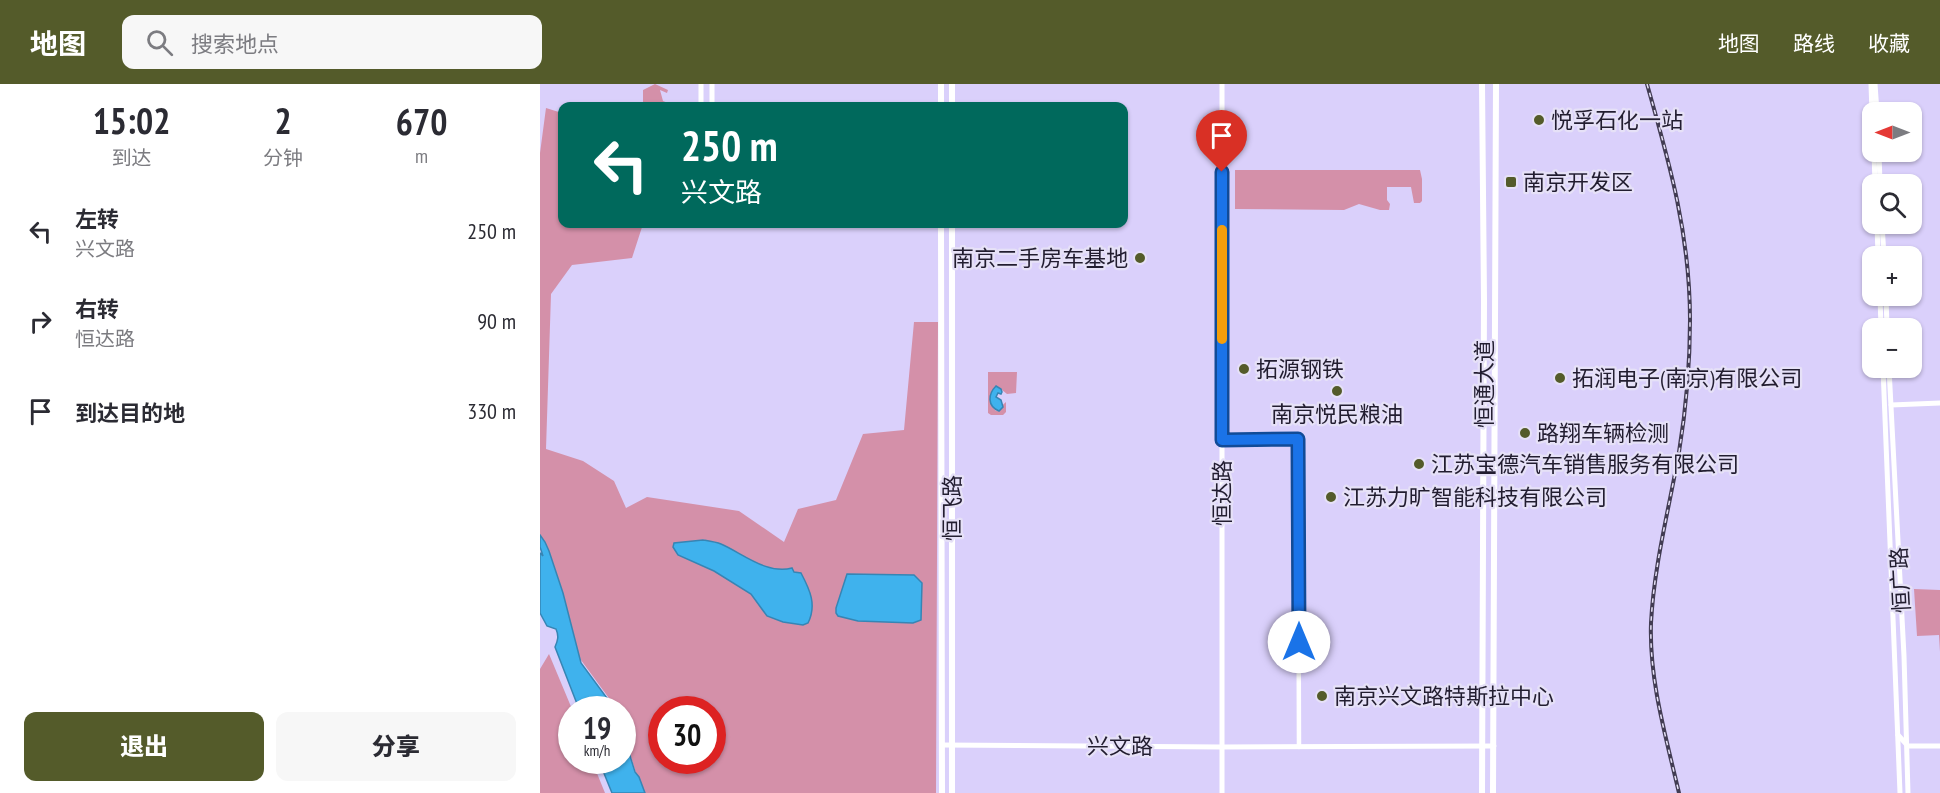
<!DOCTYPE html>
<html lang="zh">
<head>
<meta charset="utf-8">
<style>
	:root { --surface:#fff; --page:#f7f7f7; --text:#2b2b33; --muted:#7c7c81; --accent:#545b2a }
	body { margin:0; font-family:"PT Sans Narrow","Noto Sans SC",sans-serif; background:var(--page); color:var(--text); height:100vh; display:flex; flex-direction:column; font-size:22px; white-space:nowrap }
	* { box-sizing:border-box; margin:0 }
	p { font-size:20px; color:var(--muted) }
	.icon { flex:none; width:33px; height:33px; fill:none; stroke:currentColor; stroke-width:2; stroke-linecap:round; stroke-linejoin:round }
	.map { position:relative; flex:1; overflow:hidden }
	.panel { display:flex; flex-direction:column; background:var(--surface); width:540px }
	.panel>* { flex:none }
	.hud { position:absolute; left:18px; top:18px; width:570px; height:126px; border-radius:12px; box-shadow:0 2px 4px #0004; background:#00695c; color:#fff; overflow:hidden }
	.needle { width:39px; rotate:270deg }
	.tools { position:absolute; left:1322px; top:18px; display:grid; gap:12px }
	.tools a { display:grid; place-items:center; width:60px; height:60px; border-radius:12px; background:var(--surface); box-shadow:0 2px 4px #0004; font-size:30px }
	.speed { position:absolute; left:18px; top:612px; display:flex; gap:12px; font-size:30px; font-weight:700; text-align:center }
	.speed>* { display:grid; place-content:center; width:78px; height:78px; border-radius:50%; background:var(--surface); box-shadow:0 2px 4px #0004; line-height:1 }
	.speed small { font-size:15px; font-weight:400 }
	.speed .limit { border:9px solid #d22; background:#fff; color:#111 }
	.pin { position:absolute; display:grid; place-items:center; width:51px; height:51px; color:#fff; margin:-62px -26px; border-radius:50% 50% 50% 0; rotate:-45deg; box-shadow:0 0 6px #0007 }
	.pin .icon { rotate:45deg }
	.me { position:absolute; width:66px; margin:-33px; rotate:0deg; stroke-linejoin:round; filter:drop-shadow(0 0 4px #0008) }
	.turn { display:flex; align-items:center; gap:21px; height:126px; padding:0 24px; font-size:27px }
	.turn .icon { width:78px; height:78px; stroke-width:2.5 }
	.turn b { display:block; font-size:42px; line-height:51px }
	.eta { display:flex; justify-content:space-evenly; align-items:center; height:102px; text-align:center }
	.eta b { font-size:36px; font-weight:800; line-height:42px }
	.action { display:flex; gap:12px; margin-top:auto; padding:12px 24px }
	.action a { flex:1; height:69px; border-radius:12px; background:var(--accent); color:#fff; font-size:24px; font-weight:800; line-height:69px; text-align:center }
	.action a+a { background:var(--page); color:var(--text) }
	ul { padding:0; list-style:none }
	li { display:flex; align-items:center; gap:18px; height:90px; padding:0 24px }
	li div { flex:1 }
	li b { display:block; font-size:22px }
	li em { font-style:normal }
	header { display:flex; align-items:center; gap:36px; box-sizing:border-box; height:84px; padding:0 30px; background:var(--accent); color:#fff }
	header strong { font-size:28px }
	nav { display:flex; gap:33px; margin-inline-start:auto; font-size:21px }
	.search { width:420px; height:54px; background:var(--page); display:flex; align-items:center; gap:15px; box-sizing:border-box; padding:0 21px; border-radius:12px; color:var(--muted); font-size:22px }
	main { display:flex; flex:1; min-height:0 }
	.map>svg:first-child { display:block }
	.green { fill:#d490a9; fill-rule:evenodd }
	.water { fill:#3fb2ed; stroke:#3685b4; stroke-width:1.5 }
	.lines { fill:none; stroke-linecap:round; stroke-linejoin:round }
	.minor { stroke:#fff; stroke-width:4.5 }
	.tertiary { stroke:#fff; stroke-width:5 }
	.secondary { stroke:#fff; stroke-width:6 }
	.rail-casing { stroke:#423c53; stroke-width:4 }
	.rail { stroke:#e6e1f7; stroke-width:1.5; stroke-dasharray:4.5; stroke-linecap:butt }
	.route-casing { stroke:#114b97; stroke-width:15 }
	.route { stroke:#1a73e8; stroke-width:10 }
	.slow { stroke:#f59e0b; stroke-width:10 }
	.poi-dot { fill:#545b2a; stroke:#e6e1f7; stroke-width:2 }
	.labels { text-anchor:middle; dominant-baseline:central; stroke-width:4.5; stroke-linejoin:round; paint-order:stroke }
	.poi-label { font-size:22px; fill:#221d30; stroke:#e6e1f7; text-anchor:start }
	.street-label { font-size:22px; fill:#221d30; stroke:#e6e1f7 }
</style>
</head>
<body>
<header>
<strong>地图</strong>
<div class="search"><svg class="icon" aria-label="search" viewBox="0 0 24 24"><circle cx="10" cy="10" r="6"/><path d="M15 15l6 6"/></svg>搜索地点</div>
<nav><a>地图</a><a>路线</a><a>收藏</a></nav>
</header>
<main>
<section class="panel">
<div class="eta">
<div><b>15:02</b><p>到达</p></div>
<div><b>2</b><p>分钟</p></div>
<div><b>670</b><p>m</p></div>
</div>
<ul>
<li><svg class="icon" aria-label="left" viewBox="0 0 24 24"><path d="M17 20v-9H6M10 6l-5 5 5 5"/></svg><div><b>左转</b><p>兴文路</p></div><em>250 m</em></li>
<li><svg class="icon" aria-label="right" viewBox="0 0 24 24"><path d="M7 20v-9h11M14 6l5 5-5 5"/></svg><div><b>右转</b><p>恒达路</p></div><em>90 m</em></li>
<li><svg class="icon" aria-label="arrive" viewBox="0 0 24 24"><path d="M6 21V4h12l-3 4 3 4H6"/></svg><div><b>到达目的地</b></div><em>330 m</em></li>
</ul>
<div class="action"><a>退出</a><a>分享</a></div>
</section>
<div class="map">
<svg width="1400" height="709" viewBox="0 0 1400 709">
	<rect width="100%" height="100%" fill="#dad0fb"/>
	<g class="green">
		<path d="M115,0L128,6L127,9L120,6L123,17L128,19C122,23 120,23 114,19L103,22V6Z"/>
		<path d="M6,24L22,29V140H103L92,174L32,181L11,210L6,365L43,377L74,397L86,424L107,413L199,427L244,458L258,425L296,416L323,350L364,346L374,238H398L396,709H102L83,647L82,626L76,625L74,621L38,572L0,454V69ZM122,626H172V676H122Z"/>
		<polygon points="695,86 880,86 882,95 882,117 880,119 874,119 871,103 847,103 847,116 850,120 849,126 840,126 819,120 804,126 695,125"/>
		<polygon points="448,288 477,288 476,309 467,310 457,302 452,307 452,322 456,327 466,318 466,328 463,331 451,331 448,329"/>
		<polygon points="1374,505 1400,506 1400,568 1399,551 1377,552"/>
		<polygon points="9,570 32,625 32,676 52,677 65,709 0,709 0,585"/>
	</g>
	<g class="water">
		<path d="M456,302L461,305L462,308L461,310L458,309L456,313L461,316L463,323L459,327C447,322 448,310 456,302Z"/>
		<path d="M0,451L5,458L9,467L23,509L41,579L75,625H39L15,563C18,556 19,552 16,545L7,542L0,529V469L3,472L0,463Z"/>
		<path d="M163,456C169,457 176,458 181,460C202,469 227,491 252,484L254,488L261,489C270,506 277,521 268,539L263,541L243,538L227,532L211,510L174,487L138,471L133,463L134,459Z"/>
		<polygon points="307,490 374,491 382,499 381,536 373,539 318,537 298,532 296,529 296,524"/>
		<polygon points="83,649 95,688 99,693 105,709 72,709 59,677 82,676"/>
	</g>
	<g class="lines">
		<polyline class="minor" points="682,356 758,355 759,663"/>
		<g class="tertiary">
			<polyline points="682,0 682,709"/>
			<polyline points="1331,0 1332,30"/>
			<polyline points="1335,0 1337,28"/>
			<polyline points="161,22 161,0"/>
			<polyline points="172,22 172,0"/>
			<polyline points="1334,68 1335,100"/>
			<polyline points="1339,68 1340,100"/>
			<polyline points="1337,140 1338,172"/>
			<polyline points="1342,140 1344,172"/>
			<polyline points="1340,212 1341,244"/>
			<polyline points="1346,212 1347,244"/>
			<polyline points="1343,284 1360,709"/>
			<polyline points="1349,284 1364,572 1368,709"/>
			<polyline points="1351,321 1400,319"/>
			<polyline points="1358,651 1368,662 1400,662"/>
			<polyline points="402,661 682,663 954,662"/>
		</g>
		<g class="secondary">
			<polyline points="412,0 412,22"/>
			<polyline points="401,22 401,0"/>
			<polyline points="401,140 402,709"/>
			<polyline points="412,709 412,140"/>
			<polyline points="942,709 944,216 942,0"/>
			<polyline points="953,709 956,0"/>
		</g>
		<defs>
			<path id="rail" d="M1107,0C1130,81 1150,151 1150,236C1150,280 1146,325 1139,368C1129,425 1114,481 1111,539C1109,596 1126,653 1139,709"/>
		</defs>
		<use href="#rail" class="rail-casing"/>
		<use href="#rail" class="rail"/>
	</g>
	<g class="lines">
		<defs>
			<polyline id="route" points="682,88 682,356 758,355 759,558"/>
		</defs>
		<use href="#route" class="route-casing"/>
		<use href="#route" class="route"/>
		<polyline class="slow" points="682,146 682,255"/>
	</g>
	<g class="poi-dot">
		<circle cx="999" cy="36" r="6"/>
		<rect x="965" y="92" width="12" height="12" rx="3"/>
		<circle cx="600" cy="174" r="6"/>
		<circle cx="704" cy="285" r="6"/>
		<circle cx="1020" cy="294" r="6"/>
		<circle cx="797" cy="307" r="6"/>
		<circle cx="985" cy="349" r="6"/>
		<circle cx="879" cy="380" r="6"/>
		<circle cx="791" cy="413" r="6"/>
		<circle cx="782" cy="612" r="6"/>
	</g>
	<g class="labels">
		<g class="poi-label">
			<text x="1011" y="36">悦孚石化一站</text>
			<text x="983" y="98">南京开发区</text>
			<text x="588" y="174" text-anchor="end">南京二手房车基地</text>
			<text x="716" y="285">拓源钢铁</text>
			<text x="1032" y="294">拓润电子(南京)有限公司</text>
			<text x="797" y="330" text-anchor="middle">南京悦民粮油</text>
			<text x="997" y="349">路翔车辆检测</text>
			<text x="891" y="380">江苏宝德汽车销售服务有限公司</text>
			<text x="803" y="413">江苏力旷智能科技有限公司</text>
			<text x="794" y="612">南京兴文路特斯拉中心</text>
		</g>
		<g class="street-label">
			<text transform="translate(944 300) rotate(-90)">恒通大道</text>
			<text transform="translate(682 409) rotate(-90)">恒达路</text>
			<text transform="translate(412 424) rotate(-90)">恒飞路</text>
			<text transform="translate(1360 496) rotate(-93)">恒广路</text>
			<text x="580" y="662">兴文路</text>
		</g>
	</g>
</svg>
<div class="tools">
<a><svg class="needle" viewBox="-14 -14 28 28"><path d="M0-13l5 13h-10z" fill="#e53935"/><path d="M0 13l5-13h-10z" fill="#7c7c81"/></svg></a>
<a><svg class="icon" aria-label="search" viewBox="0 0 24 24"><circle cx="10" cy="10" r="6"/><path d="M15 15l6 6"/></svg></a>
<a>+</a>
<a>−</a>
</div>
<div class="speed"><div>19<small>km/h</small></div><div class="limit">30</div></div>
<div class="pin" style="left:682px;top:88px;background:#d93025"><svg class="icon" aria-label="arrive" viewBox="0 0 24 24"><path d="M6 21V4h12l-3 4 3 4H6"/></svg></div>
<svg class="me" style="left:759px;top:558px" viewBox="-20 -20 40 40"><circle r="19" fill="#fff"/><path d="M0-13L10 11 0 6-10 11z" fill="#1a73e8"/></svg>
<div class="hud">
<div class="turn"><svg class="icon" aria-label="left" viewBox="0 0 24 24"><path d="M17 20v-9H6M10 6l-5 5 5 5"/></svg><div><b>250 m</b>兴文路</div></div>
</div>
</div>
</main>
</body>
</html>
